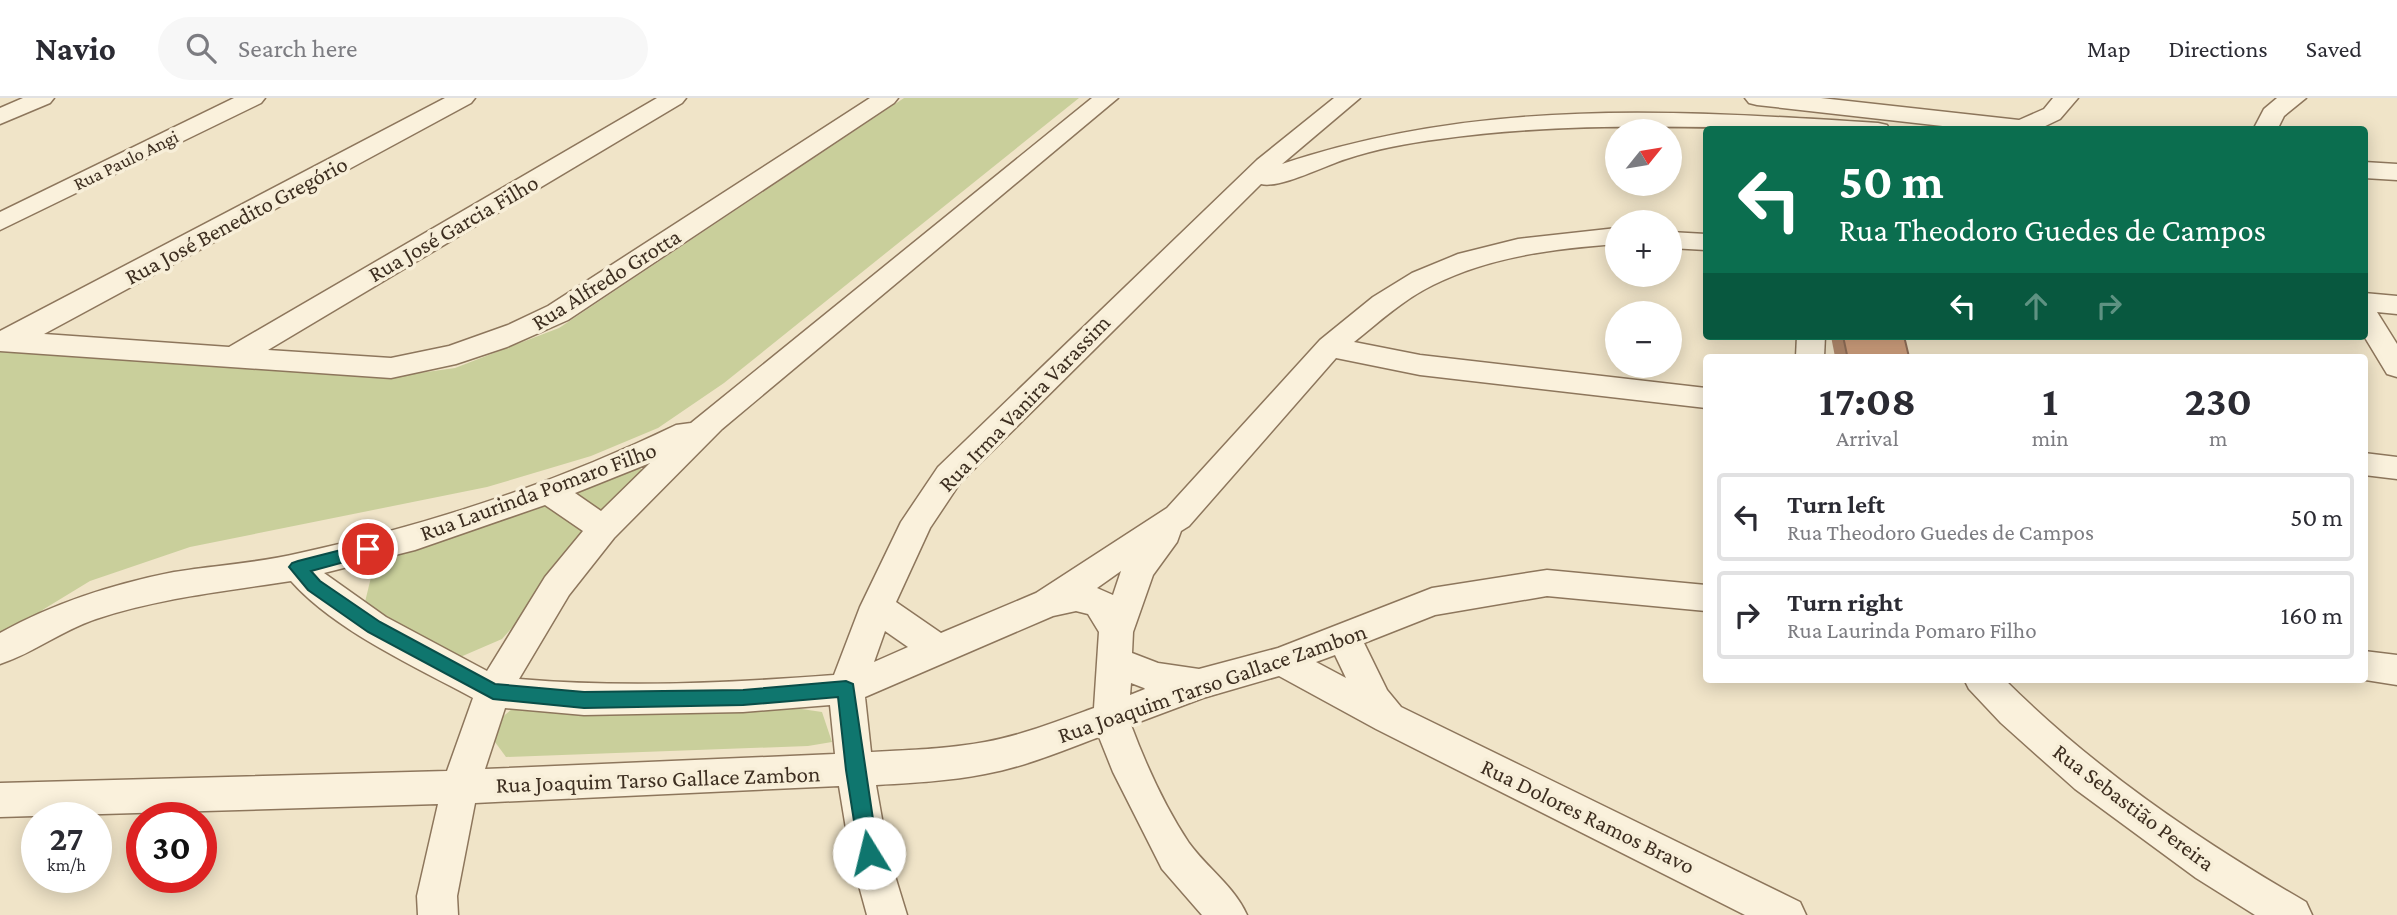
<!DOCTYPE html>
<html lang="en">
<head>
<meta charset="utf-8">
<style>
	:root { --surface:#fff; --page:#f7f7f7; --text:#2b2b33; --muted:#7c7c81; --line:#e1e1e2 }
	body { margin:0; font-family:"Crimson Pro",serif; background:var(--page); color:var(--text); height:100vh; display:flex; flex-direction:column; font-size:26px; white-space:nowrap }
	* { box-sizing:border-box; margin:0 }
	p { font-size:23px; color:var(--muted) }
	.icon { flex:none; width:38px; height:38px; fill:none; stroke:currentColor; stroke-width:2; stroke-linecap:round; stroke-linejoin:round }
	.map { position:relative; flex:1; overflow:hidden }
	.sheet { position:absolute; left:1703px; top:256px; width:665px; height:329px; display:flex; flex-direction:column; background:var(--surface); border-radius:7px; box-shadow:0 4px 18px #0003 }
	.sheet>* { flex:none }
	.hud { position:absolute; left:1703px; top:28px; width:665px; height:214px; border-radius:7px; box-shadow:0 4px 18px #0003; background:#0b6e4f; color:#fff; overflow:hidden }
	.needle { width:46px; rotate:60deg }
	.buttons { position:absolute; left:1605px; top:21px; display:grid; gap:14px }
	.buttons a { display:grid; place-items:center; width:77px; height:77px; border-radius:50%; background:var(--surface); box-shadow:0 4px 18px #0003; font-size:35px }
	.speed { position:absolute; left:21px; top:704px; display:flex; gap:14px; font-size:35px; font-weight:700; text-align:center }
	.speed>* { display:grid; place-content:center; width:91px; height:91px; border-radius:50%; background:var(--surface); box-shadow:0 4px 18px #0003; line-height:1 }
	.speed small { font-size:18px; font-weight:400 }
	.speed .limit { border:10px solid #d22; background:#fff; color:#111 }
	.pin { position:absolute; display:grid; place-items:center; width:60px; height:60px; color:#fff; margin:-30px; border:4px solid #fff; border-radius:50%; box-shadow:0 2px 7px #0007 }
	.me { position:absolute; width:77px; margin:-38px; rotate:351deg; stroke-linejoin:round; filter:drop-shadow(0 0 5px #0008) }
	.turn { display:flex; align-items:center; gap:24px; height:147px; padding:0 21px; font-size:32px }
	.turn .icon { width:91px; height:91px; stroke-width:2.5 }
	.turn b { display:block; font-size:49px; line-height:60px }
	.lanes { display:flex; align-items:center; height:66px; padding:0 21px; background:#0003; justify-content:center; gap:35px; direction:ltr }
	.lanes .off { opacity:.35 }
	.eta { display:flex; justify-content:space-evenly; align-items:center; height:119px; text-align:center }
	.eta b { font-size:42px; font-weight:700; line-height:49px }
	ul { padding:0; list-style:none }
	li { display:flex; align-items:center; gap:21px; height:88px; margin:0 14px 10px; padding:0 7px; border:4px solid var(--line); border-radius:7px }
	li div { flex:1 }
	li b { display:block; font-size:26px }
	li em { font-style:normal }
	header { display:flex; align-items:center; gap:42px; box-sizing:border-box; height:98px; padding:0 35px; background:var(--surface); border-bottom:2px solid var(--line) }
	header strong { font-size:33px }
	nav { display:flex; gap:38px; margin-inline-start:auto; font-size:24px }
	.search { width:490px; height:63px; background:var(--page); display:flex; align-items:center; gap:18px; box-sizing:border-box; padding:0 24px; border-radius:38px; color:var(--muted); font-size:26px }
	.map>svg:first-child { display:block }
	.green { fill:#c9cf9b }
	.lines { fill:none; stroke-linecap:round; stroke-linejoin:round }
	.minor-casing { stroke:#8d765c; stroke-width:3 }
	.minor { fill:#faf1dc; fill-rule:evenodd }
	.wall { fill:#b2896c }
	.building { fill:#cf9f7d; stroke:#916f58; stroke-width:2 }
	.route { fill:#0f766e; stroke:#0a4d48; stroke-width:2 }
	.labels { text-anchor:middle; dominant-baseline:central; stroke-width:7; stroke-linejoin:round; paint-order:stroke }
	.far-street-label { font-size:19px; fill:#3d2e20; stroke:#f7eed8 }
	.street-label { font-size:23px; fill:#3d2e20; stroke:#f7eed8 }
</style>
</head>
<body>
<header>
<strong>Navio</strong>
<div class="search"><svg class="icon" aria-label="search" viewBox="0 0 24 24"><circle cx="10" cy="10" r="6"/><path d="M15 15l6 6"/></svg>Search here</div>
<nav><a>Map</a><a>Directions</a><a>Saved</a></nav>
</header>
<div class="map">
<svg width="2397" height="817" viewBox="0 0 2397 817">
	<rect width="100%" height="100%" fill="#f0e4c8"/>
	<g class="green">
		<polygon points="904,0 1079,0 724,285 658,330 591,358 487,389 190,449 90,483 44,511 0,543 0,248 391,279 455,270 559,230"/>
		<polygon points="637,369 643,372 602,412 548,489 502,541 451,563 365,504 374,467 426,444"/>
		<polygon points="518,606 788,609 822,614 832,644 808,648 506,659 495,644 500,621"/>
	</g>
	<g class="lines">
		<defs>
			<g id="minor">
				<polygon points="23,0 54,0 50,5 0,26 0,10"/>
				<polygon points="234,0 265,0 261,5 0,132 0,114"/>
				<polygon points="445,0 475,0 471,5 44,236 229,249 657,0 686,0 682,5 268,252 391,260 449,248 508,227 548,208 870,0 898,0 894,5 568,222 507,249 456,266 391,280 0,253 0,233"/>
				<path d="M1092,0H1118L722,331L614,440L569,497L519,581C624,590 729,585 834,577L860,509L901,424L938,369L1257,62L1334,0H1360L1282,66C1479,0 1673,12 1878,25L1887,27L1890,32C1740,32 1589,20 1440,41C1408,45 1376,51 1346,61C1326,67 1280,91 1261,86L960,385L930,430L896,504L941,535L1036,495L1167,410L1320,242L1373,199L1412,175L1458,156L1518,141L1617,130V146C1553,151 1491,158 1433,187C1404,201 1379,224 1354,244L1420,257L1706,290V310L1420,277L1336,260L1189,428L1181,433L1177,444L1153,477L1133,534L1132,555L1158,565L1199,571L1278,550L1432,490L1547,472L1706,487V513L1547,498L1435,517L1364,545L1387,592L1401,609L1800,804L1806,817H1745L1376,631L1279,578L1203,600L1131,627C1146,667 1165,709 1189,745C1207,770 1234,788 1247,817H1202L1162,771L1113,674L1099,639C1062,653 1024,669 985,676C949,683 912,685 876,687L888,755L907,817H867L850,755L839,688L475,705L457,798L458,817H418L417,798L438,706L0,719V685L447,673L473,600C416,569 334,532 291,483C226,493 159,500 96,521C62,532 34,555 0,566V535C54,505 113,486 174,474C216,467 259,465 300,455C429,427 558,384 676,327L691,325ZM650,365L601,413L575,395ZM545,407L583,433L545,479L487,573L386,519L324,475L415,452ZM1121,473L1113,497L1097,490ZM1076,513L1088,516L1099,534L1094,610C1058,623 1023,637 985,644C947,651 909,652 871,654L865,599L1053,518ZM885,533L908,549L874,564ZM1335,557L1346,580L1316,564ZM1131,585L1144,590L1145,591L1130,597ZM830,607L835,656L485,671L505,610L584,617L743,614Z"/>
				<polygon points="1745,0 1821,0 2019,22 2044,11 2053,0 2078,0 2060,21 2037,32 1978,32 1757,7 1749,5"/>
				<polygon points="2277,0 2306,0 2284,18 2277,32 2253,32 2264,11"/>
				<polygon points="2364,64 2397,66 2397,82 2364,80"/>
				<polygon points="1670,134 1706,136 1706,152 1670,150"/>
				<polygon points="2364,195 2397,198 2397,216 2377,214 2397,246 2397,279 2387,276 2364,238"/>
				<polygon points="1797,238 1825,238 1824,259 1796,259"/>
				<polygon points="2364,355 2397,359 2397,381 2364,377"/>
				<polygon points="2364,553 2397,557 2397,587 2359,581 2364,581"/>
				<path d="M1964,581H2004C2093,670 2197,741 2306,804L2312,817H2255L2196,780L2075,691L2001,625L1969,591Z"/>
			</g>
		</defs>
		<use href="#minor" class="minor-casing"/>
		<use href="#minor" class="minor"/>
	</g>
	<polygon class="wall" points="1831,238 1904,238 1909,259 1835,259"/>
	<polygon class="building" points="1843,238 1904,238 1909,259 1869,259 1847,257"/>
	<polygon class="route" points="368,445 376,451 374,456 311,473 320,483 380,524 495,586 584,594 743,592 846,583 853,586 878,755 876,761 869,764 862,761 859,755 846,672 838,599 743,607 584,610 493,601 368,534 308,492 289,469 292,465 298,463"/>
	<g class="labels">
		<g class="far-street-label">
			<text transform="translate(126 62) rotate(-26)">Rua Paulo Angi</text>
		</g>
		<g class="street-label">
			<text transform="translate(236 122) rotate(-28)">Rua José Benedito Gregório</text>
			<text transform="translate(453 130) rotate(-30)">Rua José Garcia Filho</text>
			<text transform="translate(606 181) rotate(-32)">Rua Alfredo Grotta</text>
			<text transform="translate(1024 305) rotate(-46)">Rua Irma Vanira Varassim</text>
			<text transform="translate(538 393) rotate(-20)">Rua Laurinda Pomaro Filho</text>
			<text transform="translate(1212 585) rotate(-19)">Rua Joaquim Tarso Gallace Zambon</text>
			<text transform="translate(658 681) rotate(-2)">Rua Joaquim Tarso Gallace Zambon</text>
			<text transform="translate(2134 709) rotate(37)">Rua Sebastião Pereira</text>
			<text transform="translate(1588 718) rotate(26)">Rua Dolores Ramos Bravo</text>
		</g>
	</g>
</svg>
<div class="buttons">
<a><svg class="needle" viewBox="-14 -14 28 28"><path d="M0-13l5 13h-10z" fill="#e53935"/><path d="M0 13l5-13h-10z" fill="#7c7c81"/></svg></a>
<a>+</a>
<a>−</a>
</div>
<div class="speed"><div>27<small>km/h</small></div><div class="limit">30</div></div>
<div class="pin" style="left:368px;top:451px;background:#d93025"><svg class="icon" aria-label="arrive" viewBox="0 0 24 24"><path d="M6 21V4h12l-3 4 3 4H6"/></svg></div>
<svg class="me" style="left:869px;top:755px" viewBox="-20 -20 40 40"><circle r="19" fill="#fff"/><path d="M0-13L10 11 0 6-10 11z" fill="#0f766e"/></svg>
<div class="hud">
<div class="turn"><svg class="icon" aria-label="left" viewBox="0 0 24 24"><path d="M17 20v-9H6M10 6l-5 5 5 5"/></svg><div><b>50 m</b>Rua Theodoro Guedes de Campos</div></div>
<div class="lanes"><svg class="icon" aria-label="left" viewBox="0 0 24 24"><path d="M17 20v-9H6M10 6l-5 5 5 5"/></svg><svg class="icon off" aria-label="ahead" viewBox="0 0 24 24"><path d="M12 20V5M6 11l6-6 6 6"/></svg><svg class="icon off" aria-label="right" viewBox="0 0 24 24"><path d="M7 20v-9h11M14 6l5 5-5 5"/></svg></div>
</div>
<section class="sheet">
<div class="eta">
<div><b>17:08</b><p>Arrival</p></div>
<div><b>1</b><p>min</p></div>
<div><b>230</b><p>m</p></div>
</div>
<ul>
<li><svg class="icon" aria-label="left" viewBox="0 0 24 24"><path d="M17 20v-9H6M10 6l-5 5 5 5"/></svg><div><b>Turn left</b><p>Rua Theodoro Guedes de Campos</p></div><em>50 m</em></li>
<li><svg class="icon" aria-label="right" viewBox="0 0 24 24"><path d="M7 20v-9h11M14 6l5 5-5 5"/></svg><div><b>Turn right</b><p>Rua Laurinda Pomaro Filho</p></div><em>160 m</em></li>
</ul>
</section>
</div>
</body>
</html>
